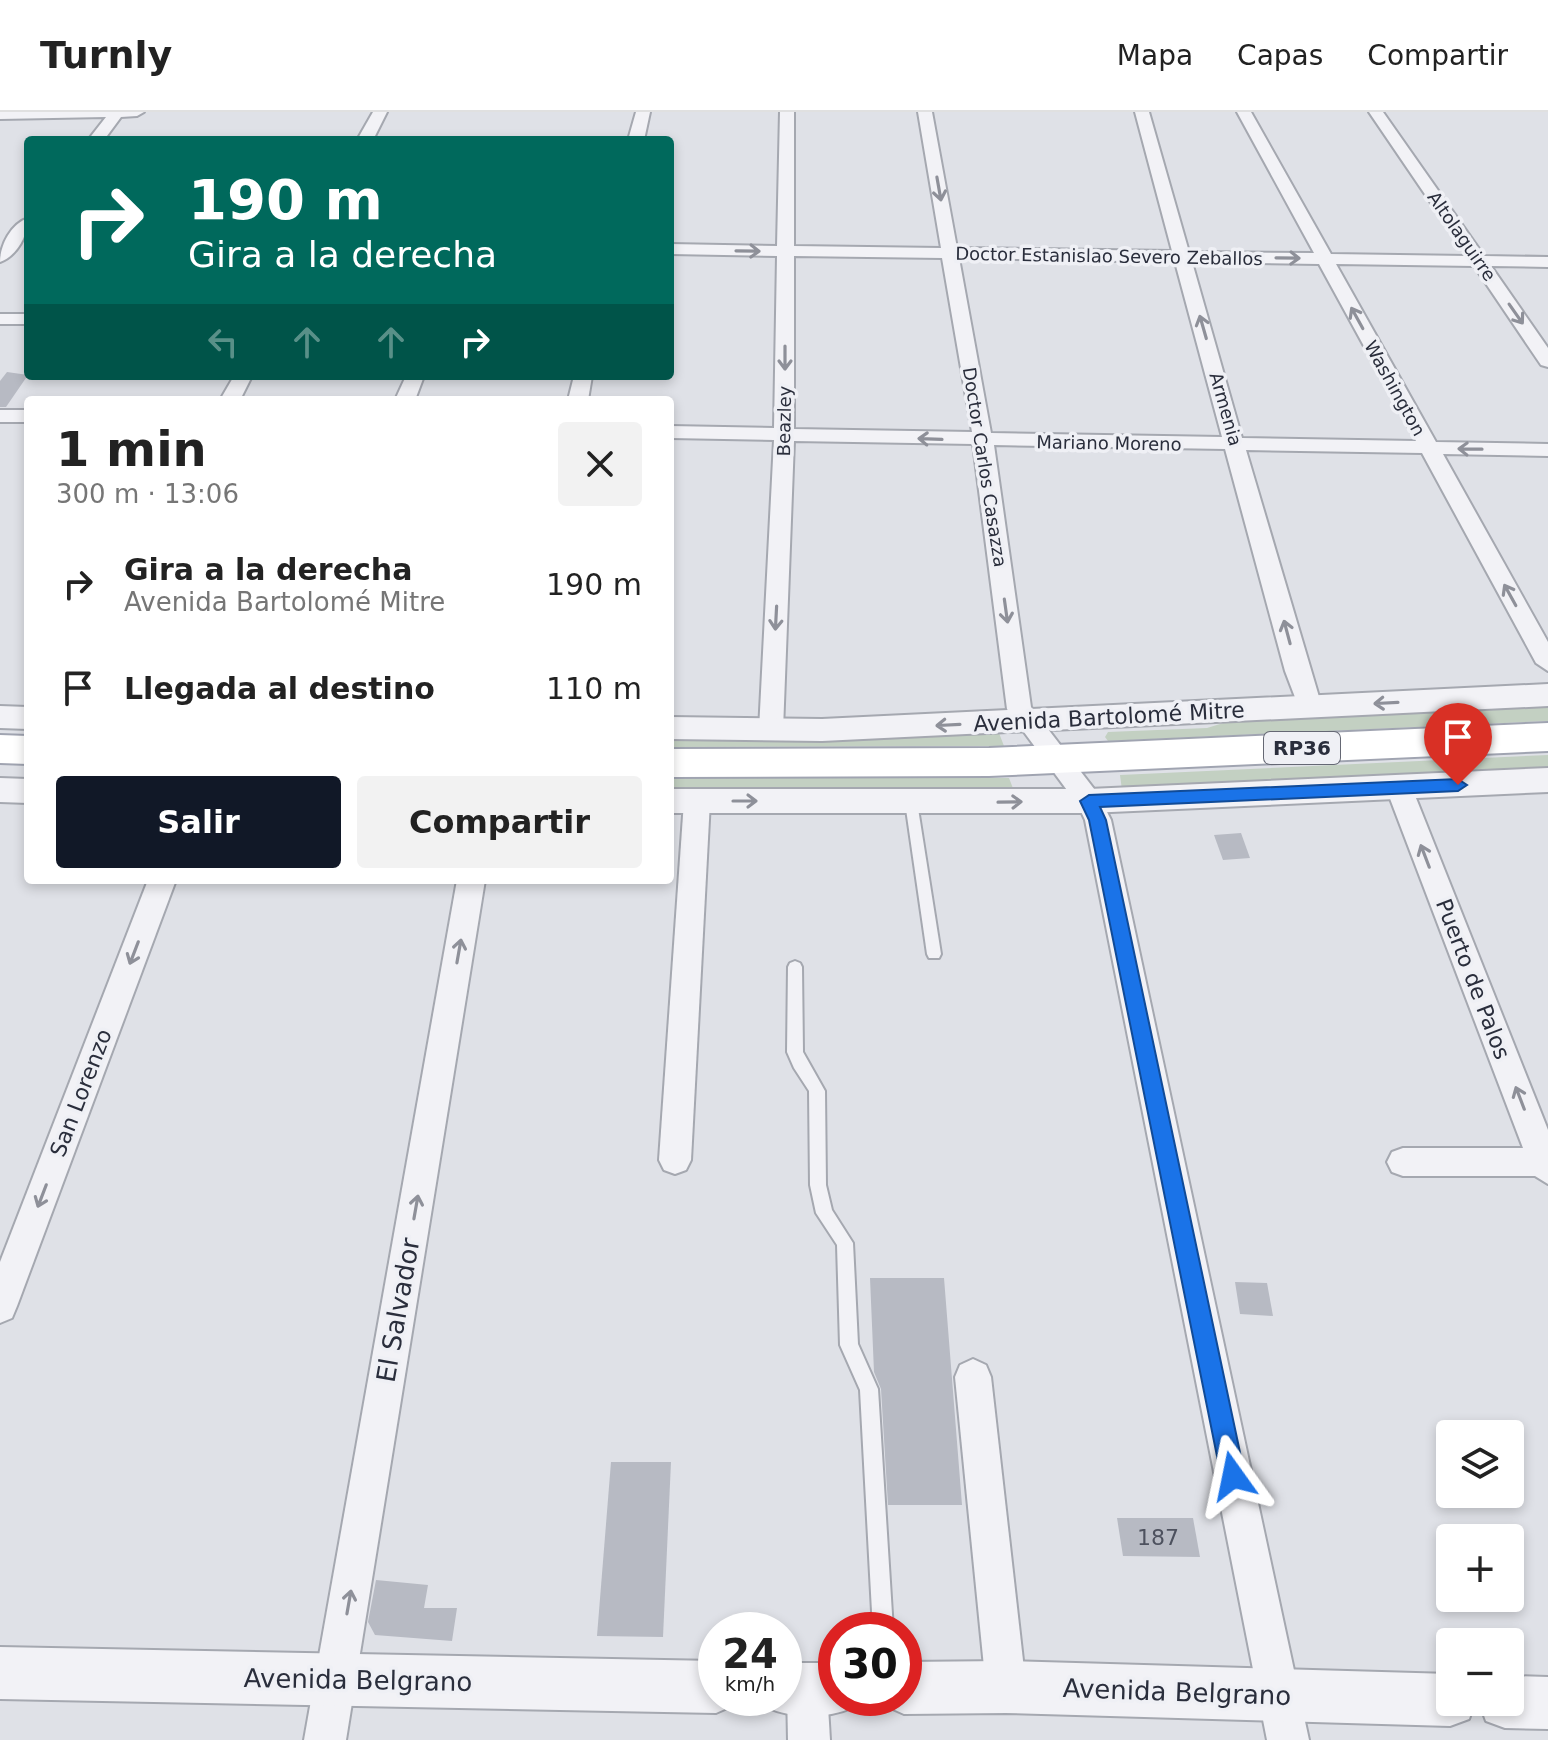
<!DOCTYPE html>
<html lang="es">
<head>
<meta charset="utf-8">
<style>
	:root { --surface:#fff; --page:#f2f2f2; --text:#222; --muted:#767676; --line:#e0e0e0; --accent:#111827 }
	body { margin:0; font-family:"DejaVu Sans",sans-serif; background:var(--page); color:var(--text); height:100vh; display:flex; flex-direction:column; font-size:30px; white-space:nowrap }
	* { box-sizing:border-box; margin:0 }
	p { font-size:26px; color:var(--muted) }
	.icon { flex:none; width:44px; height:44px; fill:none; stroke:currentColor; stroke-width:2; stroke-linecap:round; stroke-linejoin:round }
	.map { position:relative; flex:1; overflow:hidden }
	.side { position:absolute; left:24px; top:284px; width:650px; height:488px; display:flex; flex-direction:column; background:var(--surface); border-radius:8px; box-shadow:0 4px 12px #0003 }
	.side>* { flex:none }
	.guide { position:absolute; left:24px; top:24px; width:650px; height:244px; border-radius:8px; box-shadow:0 4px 12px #0003; background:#00695c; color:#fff; overflow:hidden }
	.tools { position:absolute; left:1436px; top:1308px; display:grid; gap:16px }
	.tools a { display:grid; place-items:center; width:88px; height:88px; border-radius:8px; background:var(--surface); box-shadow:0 4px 12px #0003; font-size:40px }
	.speed { position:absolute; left:698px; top:1500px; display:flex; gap:16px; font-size:40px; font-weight:700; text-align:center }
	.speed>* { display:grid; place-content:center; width:104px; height:104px; border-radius:50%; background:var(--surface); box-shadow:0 4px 12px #0003; line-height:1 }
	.speed small { font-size:20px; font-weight:400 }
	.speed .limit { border:12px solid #d22; background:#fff; color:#111 }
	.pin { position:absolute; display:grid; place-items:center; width:68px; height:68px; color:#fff; margin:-82px -34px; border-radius:50% 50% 50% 0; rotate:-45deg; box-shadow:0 0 8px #0007 }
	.pin .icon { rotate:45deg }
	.me { position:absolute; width:88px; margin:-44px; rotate:348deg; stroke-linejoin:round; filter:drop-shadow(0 0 6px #0008) }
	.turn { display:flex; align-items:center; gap:28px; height:168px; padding:0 32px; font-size:36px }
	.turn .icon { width:104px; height:104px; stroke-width:2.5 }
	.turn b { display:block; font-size:56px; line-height:68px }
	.lanes { display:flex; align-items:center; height:76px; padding:0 32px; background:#0003; justify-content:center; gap:40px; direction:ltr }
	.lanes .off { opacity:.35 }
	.round { display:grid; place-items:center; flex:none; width:84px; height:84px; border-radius:8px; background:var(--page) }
	.head { display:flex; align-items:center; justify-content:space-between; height:136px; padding:0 32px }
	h1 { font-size:48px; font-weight:600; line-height:60px }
	.primary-button { display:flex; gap:16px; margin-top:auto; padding:16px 32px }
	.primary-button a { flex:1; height:92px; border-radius:8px; background:var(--accent); color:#fff; font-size:32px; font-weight:600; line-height:92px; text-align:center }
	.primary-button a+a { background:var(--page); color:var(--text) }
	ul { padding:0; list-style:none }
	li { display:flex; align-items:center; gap:24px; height:104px; padding:0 32px }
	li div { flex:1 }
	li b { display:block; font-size:30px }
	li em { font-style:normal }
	header { display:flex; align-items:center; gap:48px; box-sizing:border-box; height:112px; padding:0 40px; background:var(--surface); border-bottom:2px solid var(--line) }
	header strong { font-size:38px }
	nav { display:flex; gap:44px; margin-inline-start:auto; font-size:28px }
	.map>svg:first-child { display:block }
	.green { fill:#c3d0c2 }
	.building { fill:#b7bac3 }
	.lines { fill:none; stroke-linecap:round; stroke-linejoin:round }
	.service-casing { stroke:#a5a8b0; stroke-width:4 }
	.minor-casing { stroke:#a5a8b0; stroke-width:4 }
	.tertiary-casing { stroke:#a5a8b0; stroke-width:4 }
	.primary-casing { stroke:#a0a4b1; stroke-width:4 }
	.service { fill:#f2f2f6; fill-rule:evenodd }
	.minor { fill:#f2f2f6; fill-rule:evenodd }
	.tertiary { fill:#f2f2f6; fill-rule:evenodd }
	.primary { fill:#fff; fill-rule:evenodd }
	.oneway { stroke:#8e9099 }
	.route { fill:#1a73e8; stroke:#114b97; stroke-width:2 }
	.labels { text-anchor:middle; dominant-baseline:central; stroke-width:7; stroke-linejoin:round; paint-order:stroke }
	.far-street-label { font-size:18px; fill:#2a2e3c; stroke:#eff0f5 }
	.shield { fill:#eff0f5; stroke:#656874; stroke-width:2 }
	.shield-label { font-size:20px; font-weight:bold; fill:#2a2e3c }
	.street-label { font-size:22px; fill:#2a2e3c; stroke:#eff0f5 }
	.near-number-label { font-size:22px; fill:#4d515e }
	.near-street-label { font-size:26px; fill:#2a2e3c; stroke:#eff0f5 }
</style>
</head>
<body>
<header>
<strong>Turnly</strong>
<nav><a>Mapa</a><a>Capas</a><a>Compartir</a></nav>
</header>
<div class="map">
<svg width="1548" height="1628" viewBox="0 0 1548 1628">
	<rect width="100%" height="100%" fill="#dfe1e7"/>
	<g class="green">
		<polygon points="1548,593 1548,609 1108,629 1105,625 1108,620 1207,616 1233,608"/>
		<polygon points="999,621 1004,634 670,635 670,625 786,626"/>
		<polygon points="1548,643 1548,656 1122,678 1120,663"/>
		<polygon points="670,665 1009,666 1014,679 670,679"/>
	</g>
	<g class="building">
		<polygon points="7,260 28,263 6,295 0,295 0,269"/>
		<polygon points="1241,721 1250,746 1223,748 1214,723"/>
		<polygon points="870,1166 944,1166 962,1393 888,1393 881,1277 874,1260"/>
		<polygon points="1235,1170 1267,1171 1273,1204 1240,1202"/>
		<polygon points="611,1350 671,1350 663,1525 597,1524"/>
		<polygon points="1117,1406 1193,1406 1200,1445 1123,1444"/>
		<polygon points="376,1468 428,1473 424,1496 457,1496 452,1529 375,1523 368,1510"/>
	</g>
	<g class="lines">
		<defs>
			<g id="service">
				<polygon points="911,685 917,690 941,842 939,846 929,846 927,842 905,690"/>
				<polygon points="795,849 800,851 802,855 803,940 825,979 826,1073 832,1098 853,1131 858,1232 878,1277 893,1518 873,1518 860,1278 840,1233 837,1133 816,1101 810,1073 809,979 794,956 787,940 788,855 790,851"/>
			</g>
			<g id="minor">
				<polygon points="0,0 144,0 137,4 121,5 104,28 88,28 106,5 0,7"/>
				<polygon points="373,0 387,0 373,28 357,28"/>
				<polygon points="636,0 650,0 644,28 628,28"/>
				<path d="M780,0H794V134L941,136L918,0H932L957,136L1172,139L1135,0H1149L1189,140L1314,141L1237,0H1251L1331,142L1467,144L1369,0H1383L1484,144L1548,145V155L1491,154L1548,236V255L1541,253L1474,154L1336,152L1436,330L1548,332V344L1443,342L1548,530V559L1536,551L1422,341L1246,338L1322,595L1319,601H1301L1285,559L1225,337L994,333L1031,595L1098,682L1111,708L1309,1628H1267L1085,708L1078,693L1007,597L973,332L794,329L783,618L780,624H762L759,618L774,328L670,326V314L774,316L777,144L670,142V132L777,134ZM794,144L942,146L972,320L794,317ZM959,146L1175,150L1222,325L991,321ZM1192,150L1319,152L1416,329L1242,326Z"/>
				<path d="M28,106C28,123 17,144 0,150C0,133 11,112 28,106Z"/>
				<rect x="0" y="202" width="28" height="10"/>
				<polygon points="234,264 252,264 240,288 220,288"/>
				<polygon points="406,264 424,264 415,288 395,288"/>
				<polygon points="574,264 592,264 588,288 568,288"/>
				<rect x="0" y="298" width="28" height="12"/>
				<polygon points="1399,667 1408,669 1412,676 1548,1018 1548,1072 1535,1064 1403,1064 1392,1060 1387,1050 1392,1040 1403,1036 1523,1036 1386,676 1390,669"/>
				<polygon points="697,680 706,682 710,689 691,1048 686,1058 675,1062 664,1058 659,1048 684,689 688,682"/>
				<polygon points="148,768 176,768 17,1194 12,1206 0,1211 0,1150"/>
				<polygon points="457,768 485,768 346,1628 304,1628"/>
				<polygon points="973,1247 986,1253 991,1265 1026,1575 1020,1589 1006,1595 992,1589 986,1575 955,1265 960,1253"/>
				<polygon points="807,1557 821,1563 827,1577 830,1628 788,1628 787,1577 793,1563"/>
			</g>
			<g id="tertiary">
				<polygon points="1548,572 1548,594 822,629 670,627 670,605 822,607"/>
				<polygon points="0,594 28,595 28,617 0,616"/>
				<polygon points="1548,656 1548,680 1089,701 670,701 670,677 1089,677"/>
				<polygon points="0,666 28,667 28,691 0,690"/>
				<polygon points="0,1535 716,1549 716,1586 738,1586 734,1593 716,1601 0,1587"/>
				<polygon points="1006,1549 1450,1562 1450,1590 1475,1590 1469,1607 1450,1614 1006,1601 904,1602 886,1594 882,1586 904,1586 904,1550"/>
				<path d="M784,1551H836V1586H858L854,1595C827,1607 793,1607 766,1595L762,1586H784Z"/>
				<polygon points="1510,1564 1548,1565 1548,1617 1505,1616 1486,1609 1479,1590 1510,1590"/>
			</g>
			<g id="primary">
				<polygon points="1548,611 1548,639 989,664 670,665 670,637 989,636"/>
				<polygon points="0,623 28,624 28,652 0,651"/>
			</g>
		</defs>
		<use href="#service" class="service-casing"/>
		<use href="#minor" class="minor-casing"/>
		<use href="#tertiary" class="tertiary-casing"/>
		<use href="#primary" class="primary-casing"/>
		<use href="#service" class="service"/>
		<use href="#minor" class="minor"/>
		<use href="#tertiary" class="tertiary"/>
		<use href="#primary" class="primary"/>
	</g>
	<defs><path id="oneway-shaft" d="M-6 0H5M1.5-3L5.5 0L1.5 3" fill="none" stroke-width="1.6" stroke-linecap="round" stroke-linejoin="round" transform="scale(2)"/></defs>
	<g class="oneway">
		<use href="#oneway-shaft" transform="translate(939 77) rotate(80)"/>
		<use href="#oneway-shaft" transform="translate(748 139) rotate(1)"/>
		<use href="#oneway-shaft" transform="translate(1288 146) rotate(1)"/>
		<use href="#oneway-shaft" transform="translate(1516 202) rotate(55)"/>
		<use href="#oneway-shaft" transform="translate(1357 206) rotate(-119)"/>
		<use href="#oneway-shaft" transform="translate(1203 215) rotate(-106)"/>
		<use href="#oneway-shaft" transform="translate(785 246) rotate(90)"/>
		<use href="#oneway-shaft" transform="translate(930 327) rotate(-178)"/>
		<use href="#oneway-shaft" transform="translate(1470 337) rotate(-179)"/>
		<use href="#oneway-shaft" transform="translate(1510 483) rotate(-119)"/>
		<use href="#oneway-shaft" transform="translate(1006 499) rotate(82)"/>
		<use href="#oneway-shaft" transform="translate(776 506) rotate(93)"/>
		<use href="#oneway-shaft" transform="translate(1287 520) rotate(-105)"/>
		<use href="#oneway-shaft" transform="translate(1386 591) rotate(177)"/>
		<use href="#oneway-shaft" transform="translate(948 613) rotate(177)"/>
		<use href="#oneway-shaft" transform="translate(745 689)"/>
		<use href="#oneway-shaft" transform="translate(1010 690) rotate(-1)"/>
		<use href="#oneway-shaft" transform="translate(1425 744) rotate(-111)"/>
		<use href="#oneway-shaft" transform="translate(459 839) rotate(-80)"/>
		<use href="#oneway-shaft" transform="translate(134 841) rotate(111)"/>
		<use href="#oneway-shaft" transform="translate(1520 986) rotate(-111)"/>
		<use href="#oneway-shaft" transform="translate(42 1084) rotate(111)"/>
		<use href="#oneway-shaft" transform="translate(416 1095) rotate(-80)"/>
		<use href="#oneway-shaft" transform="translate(349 1490) rotate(-80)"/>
	</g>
	<polygon class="route" points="1458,667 1467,673 1458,679 1100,695 1106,708 1245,1364 1242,1373 1233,1376 1224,1373 1221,1364 1089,708 1080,689 1089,683"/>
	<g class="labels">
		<g class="far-street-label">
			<text transform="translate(1462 124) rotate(55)">Altolaguirre</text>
			<text transform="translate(1109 144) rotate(1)">Doctor Estanislao Severo Zeballos</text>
			<text transform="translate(1395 276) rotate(61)">Washington</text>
			<text transform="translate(1226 297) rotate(74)">Armenia</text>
			<text transform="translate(784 309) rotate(-89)">Beazley</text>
			<text transform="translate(1109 331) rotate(1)">Mariano Moreno</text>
			<text transform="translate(985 355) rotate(81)">Doctor Carlos Casazza</text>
		</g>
		<rect class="shield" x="1264" y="620" width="76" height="32" rx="6"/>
		<g class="shield-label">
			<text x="1302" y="636">RP36</text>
		</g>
		<g class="street-label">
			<text transform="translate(1109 605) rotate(-3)">Avenida Bartolomé Mitre</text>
			<text transform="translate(1473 867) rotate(69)">Puerto de Palos</text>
			<text transform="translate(81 981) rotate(-69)">San Lorenzo</text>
		</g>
		<g class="near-number-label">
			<text x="1158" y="1425">187</text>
		</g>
		<g class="near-street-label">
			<text transform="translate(398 1198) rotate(-80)">El Salvador</text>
			<text transform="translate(358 1568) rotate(1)">Avenida Belgrano</text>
			<text transform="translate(1177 1580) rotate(2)">Avenida Belgrano</text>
		</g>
	</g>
</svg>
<div class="tools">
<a><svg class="icon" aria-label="layers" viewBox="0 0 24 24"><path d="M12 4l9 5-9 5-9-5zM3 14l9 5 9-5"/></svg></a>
<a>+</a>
<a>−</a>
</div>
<div class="speed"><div>24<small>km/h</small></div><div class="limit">30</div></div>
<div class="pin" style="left:1458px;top:673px;background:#d93025"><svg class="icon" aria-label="arrive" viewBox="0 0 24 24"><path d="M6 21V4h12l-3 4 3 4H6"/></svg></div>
<svg class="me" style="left:1233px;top:1364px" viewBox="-20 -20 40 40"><path d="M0-17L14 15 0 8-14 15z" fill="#1a73e8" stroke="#fff" stroke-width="4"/></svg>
<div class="guide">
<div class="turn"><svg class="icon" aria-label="right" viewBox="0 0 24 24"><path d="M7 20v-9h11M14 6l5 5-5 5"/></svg><div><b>190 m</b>Gira a la derecha</div></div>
<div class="lanes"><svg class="icon off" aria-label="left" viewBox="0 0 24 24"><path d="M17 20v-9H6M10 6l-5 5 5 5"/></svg><svg class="icon off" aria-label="ahead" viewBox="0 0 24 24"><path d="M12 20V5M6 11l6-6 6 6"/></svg><svg class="icon off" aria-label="ahead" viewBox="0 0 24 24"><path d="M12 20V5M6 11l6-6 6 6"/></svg><svg class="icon" aria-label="right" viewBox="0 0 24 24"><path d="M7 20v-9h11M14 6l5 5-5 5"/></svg></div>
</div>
<section class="side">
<div class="head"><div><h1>1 min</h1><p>300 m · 13:06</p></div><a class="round"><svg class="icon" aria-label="close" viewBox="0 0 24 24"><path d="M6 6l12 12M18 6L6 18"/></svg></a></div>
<ul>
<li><svg class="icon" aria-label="right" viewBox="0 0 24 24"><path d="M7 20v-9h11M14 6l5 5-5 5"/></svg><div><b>Gira a la derecha</b><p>Avenida Bartolomé Mitre</p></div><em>190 m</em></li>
<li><svg class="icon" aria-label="arrive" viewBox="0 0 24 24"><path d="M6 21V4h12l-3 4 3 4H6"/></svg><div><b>Llegada al destino</b></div><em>110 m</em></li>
</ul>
<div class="primary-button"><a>Salir</a><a>Compartir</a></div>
</section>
</div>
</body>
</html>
